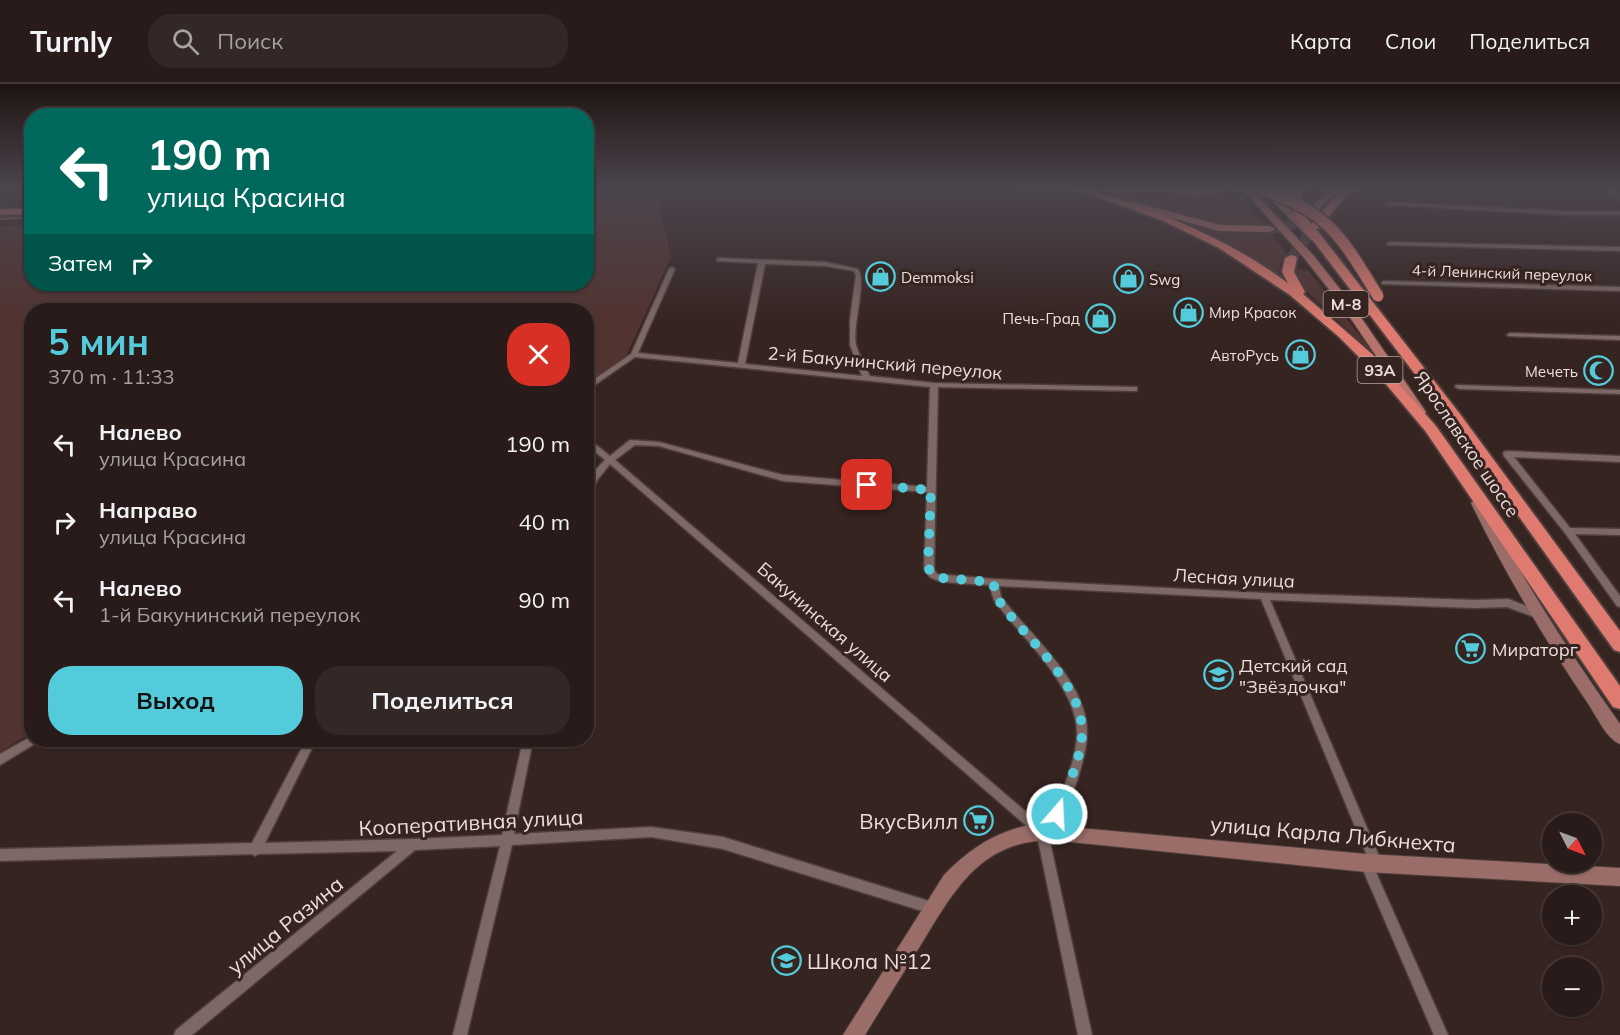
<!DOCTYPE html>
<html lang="ru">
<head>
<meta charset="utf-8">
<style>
	:root { --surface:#281b19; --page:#342826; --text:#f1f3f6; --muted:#a5a1a2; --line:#443938; --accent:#53cbdb }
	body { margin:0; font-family:Mulish,sans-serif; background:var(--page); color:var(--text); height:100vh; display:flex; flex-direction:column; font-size:22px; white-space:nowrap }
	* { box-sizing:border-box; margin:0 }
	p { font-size:20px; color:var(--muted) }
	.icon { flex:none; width:33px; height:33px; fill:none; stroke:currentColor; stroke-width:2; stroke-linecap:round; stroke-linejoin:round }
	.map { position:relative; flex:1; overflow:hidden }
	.drawer { position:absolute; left:24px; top:219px; width:570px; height:444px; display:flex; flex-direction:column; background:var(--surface); border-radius:24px; box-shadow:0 2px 4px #0004,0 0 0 2px var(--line) }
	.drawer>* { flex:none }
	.top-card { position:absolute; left:24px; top:24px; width:570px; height:183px; border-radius:24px; box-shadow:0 2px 4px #0004,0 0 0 2px var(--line); background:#00695c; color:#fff; overflow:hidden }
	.needle { width:39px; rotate:132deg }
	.controls { position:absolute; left:1542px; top:729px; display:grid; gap:12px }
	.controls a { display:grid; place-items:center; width:60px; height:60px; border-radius:50%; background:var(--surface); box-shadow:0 2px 4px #0004,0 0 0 2px var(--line); font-size:30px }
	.pin { position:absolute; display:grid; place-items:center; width:51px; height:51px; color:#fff; margin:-26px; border-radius:12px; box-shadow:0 3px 9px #0006 }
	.me { position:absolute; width:66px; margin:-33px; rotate:19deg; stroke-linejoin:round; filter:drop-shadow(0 0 4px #0008) }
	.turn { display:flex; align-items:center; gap:21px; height:126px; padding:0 24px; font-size:27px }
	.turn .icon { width:78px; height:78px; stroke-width:2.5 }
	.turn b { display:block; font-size:42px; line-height:51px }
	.then { display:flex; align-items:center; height:57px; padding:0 24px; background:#0003; gap:12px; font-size:22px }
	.round { display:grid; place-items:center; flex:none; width:63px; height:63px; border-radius:24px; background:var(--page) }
	.summary { display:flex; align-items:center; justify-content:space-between; height:102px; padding:0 24px }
	h1 { font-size:36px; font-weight:700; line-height:45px; color:var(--accent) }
	.primary-button { display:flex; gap:12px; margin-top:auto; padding:12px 24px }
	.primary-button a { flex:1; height:69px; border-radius:24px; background:var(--accent); color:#111; font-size:24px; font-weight:700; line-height:69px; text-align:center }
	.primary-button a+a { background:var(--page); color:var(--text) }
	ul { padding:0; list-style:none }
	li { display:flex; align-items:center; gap:18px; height:78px; padding:0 24px }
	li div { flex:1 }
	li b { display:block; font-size:22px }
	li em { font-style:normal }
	header { display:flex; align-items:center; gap:36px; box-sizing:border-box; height:84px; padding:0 30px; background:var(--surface); border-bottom:2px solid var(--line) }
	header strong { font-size:28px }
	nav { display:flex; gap:33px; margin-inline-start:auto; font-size:21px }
	.search { width:420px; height:54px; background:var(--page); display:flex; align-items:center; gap:15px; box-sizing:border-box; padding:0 21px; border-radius:24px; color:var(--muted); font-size:22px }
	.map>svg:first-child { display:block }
	.green { fill:#513330 }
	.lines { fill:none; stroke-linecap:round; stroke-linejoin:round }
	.stream { stroke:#a06962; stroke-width:2 }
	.primary-tunnel { stroke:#51403d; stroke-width:10; stroke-dasharray:10 5; stroke-linecap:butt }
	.highway-tunnel { stroke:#51403d; stroke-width:11; stroke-dasharray:11 5; stroke-linecap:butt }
	.street-casing { stroke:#4e3f3d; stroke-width:3 }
	.secondary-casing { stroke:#4e3f3d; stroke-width:2 }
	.primary-casing { stroke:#4e3f3d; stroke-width:3 }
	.highway-casing { stroke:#4e3f3d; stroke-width:4 }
	.street { fill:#7e6865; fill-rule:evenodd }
	.secondary { fill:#9b6d68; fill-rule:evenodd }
	.primary { fill:#b8736b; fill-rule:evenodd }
	.highway { fill:#de7a6f; fill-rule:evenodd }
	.highway-bridge-casing { stroke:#4e3f3d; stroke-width:14; stroke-linecap:butt }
	.highway-bridge { stroke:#de7a6f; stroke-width:11 }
	.route { stroke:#53cbdb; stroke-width:10; stroke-dasharray:0 18 }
	.labels { text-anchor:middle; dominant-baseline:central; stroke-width:6; stroke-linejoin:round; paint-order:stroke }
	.far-street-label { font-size:15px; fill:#ebdfdd; stroke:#362421 }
	.far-poi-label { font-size:15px; fill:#ebdfdd; stroke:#362421; text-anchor:start }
	.shield { fill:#362421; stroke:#b5a7a5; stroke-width:1.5 }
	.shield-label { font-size:16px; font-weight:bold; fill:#ebdfdd }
	.street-label { font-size:18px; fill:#ebdfdd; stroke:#362421 }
	.poi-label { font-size:18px; fill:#ebdfdd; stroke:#362421; text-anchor:start }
	.near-poi-label { font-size:21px; fill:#ebdfdd; stroke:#362421; text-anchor:end }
	.near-street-label { font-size:21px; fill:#ebdfdd; stroke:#362421 }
</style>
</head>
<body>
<header>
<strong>Turnly</strong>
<div class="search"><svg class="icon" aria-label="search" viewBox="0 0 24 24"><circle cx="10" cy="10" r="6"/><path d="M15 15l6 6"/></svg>Поиск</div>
<nav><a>Карта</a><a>Слои</a><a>Поделиться</a></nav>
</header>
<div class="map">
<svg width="1620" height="951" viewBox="0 0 1620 951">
	<rect width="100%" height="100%" fill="#362421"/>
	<g class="green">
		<polygon points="1092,106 1161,106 1174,110 1202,113 1236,106 1265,142 1210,140"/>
		<polygon points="658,114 671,173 627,271 587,300 586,226 32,226 31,649 0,668 0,143 31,141 32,200 586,200 587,117"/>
		<polygon points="1180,138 1223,147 1270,149 1287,170 1280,180 1279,196"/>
		<polygon points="1295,185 1308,186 1376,272 1303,204 1296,194"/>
	</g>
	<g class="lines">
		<polyline class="stream" points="0,135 32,133"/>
		<polyline class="primary-tunnel" points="1270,145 1291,141 1305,134"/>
		<polyline class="highway-tunnel" points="1291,174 1315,142"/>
		<defs>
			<g id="street">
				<polygon points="1605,106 1611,106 1620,112 1620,116"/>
				<polygon points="1389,118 1567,127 1620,127 1620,131 1567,131 1387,121 1386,120"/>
				<polygon points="1390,158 1620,163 1620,167 1388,161 1387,160"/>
				<path d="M719,174L825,178L858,185C867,199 852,241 856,261C859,271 865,283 870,292L934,299L1137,303V307H1134L938,303L934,485L937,490L993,495L1264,509L1474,516L1508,515L1540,527L1542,530L1540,533L1537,534L1507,523L1474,524L1270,516L1382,779L1380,783L1374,784L1448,951H1434L1360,779L1362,775L1368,774L1261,515L999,502L1001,513C1030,551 1085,596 1087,646C1088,676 1067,725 1055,752L1049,753L1092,951H1078L1037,751L610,380L598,395L589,413L586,414C586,396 593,388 605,376L586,360V353L610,372L630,356L659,358L783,391L927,403L930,303L635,273L586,307V301L631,270L669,185L672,183L675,185L638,269L738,279L758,179L717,177V175ZM765,180L825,182L854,187L856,191L850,235V261L862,292L745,280ZM635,361L659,362L783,397L927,408L924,485C925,486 929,493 930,493C938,500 977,500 989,501L994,516C1020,552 1076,601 1077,648C1077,679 1058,716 1046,745L615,376Z"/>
				<polygon points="1384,197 1620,203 1620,207 1382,200 1382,198"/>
				<polygon points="1510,249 1620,252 1620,256 1508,252 1507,251"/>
				<polygon points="1456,301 1620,306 1620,310 1459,305 1455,303"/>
				<polygon points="1507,367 1620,372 1620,378 1514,373 1570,444 1620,445 1620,451 1575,450 1620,512 1620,523 1617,522 1565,449 1504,372 1503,370 1504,368"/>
				<polygon points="32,652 32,656 37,656 36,659 0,681 0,670"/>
				<polygon points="306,656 316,656 265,759 413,755 502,751 523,656 533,656 514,750 651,743 723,753 932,818 936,820 938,824 936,828 932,830 723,765 651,753 512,761 467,951 453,951 500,762 415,766 192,951 174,951 176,946 397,767 258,770 255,772 252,770 0,777 0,765 252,759"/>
			</g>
			<g id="secondary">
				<path d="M1477,415L1483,419C1523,497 1570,569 1620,640V660C1607,655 1597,633 1589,621C1545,556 1505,489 1471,419Z"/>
				<path d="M1035,740L1366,770L1620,784V802L1366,788L1051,756C979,757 954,807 920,862C902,891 883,921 865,951H843L944,791C970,764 998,746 1035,740Z"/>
			</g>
			<g id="primary">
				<path d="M1167,106H1225C1213,114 1177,115 1167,106Z"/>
				<polygon points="1243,106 1252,106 1313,171 1351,219 1426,328 1424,331 1416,331 1343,223 1305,175"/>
				<polygon points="1262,106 1271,106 1317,152 1317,156 1311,156"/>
				<polygon points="1329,106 1338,106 1308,136 1302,136 1302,132"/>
				<polygon points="1130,117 1220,141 1270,142 1275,145 1270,148 1220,147 1127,122 1127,118"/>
			</g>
			<g id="highway">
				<path d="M1078,106H1092C1162,128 1228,155 1288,199L1282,188L1285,174L1291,171L1295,172L1297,174L1294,188L1305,208L1303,210L1372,270L1436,342L1620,602V625L1613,623L1426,348L1385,299L1339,253L1290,211L1219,164L1161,136Z"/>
				<polygon points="1294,106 1304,106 1299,116 1304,130 1311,140 1341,106 1351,106 1319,144 1316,145 1460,330 1620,547 1620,568 1614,566 1450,336 1295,133 1289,116"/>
				<polygon points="32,124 32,130 0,131 0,125"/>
			</g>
		</defs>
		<use href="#street" class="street-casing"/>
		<use href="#secondary" class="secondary-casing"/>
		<use href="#primary" class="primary-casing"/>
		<use href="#highway" class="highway-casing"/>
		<use href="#street" class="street"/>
		<use href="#secondary" class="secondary"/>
		<use href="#primary" class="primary"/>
		<use href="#highway" class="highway"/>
		<defs>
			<path id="highway-bridge" d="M1262,106C1330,128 1342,154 1378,212"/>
		</defs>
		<use href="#highway-bridge" class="highway-bridge-casing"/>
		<use href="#highway-bridge" class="highway-bridge"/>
	</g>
	<linearGradient id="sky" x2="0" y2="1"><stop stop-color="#1e1412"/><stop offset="0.44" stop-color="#4c454e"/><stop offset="1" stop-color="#4c454e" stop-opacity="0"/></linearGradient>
	<rect width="1620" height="239" fill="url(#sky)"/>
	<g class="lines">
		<path class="route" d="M867,401L931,406L928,479L930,489L941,494L993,498L997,514L1004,524C1031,558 1081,601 1082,646C1083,671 1066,706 1057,730"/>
	</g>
	<defs>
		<symbol id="shop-ring" viewBox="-11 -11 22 22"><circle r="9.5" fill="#362421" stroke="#53cbdb" stroke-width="1.5"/><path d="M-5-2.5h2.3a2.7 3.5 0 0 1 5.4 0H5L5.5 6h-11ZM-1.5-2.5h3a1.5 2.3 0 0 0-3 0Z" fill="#53cbdb"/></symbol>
		<symbol id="mosque-ring" viewBox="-11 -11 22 22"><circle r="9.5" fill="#362421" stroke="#53cbdb" stroke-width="1.5"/><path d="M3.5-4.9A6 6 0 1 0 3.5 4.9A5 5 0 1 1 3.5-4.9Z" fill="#53cbdb"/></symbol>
		<symbol id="supermarket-ring" viewBox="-11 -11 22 22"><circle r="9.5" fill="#362421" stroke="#53cbdb" stroke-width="1.5"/><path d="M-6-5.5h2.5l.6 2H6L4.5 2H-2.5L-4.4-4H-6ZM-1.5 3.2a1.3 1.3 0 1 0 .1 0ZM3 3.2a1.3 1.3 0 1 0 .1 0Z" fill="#53cbdb"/></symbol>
		<symbol id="school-ring" viewBox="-11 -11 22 22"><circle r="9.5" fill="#362421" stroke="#53cbdb" stroke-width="1.5"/><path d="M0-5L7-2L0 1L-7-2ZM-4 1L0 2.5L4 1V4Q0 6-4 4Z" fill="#53cbdb"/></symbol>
	</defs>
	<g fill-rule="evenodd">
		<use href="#shop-ring" x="864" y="176" width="33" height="33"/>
		<use href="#shop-ring" x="1112" y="178" width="33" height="33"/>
		<use href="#shop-ring" x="1172" y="212" width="33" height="33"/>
		<use href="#shop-ring" x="1084" y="218" width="33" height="33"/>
		<use href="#shop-ring" x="1284" y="254" width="33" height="33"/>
		<use href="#mosque-ring" x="1582" y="270" width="33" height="33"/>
		<use href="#supermarket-ring" x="1454" y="548" width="33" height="33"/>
		<use href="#school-ring" x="1202" y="574" width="33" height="33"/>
		<use href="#supermarket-ring" x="962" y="720" width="33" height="33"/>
		<use href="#school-ring" x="770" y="860" width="33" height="33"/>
	</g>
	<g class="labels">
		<g class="far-street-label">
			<text transform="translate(1502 189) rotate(2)">4-й Ленинский переулок</text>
		</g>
		<g class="far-poi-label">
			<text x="901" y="193">Demmoksi</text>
			<text x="1149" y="195">Swg</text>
			<text x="1209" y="228">Мир Красок</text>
			<text x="1080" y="234" text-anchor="end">Печь-Град</text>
			<text x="1279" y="271" text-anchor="end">АвтоРусь</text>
			<text x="1578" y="287" text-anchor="end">Мечеть</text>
		</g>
		<g class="shield">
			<rect x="1323.5" y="207" width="45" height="26" rx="4.5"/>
			<rect x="1357.5" y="273" width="45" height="26" rx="4.5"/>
		</g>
		<g class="shield-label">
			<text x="1346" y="220">М-8</text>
			<text x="1380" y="286">93A</text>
		</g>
		<g class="street-label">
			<text transform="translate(885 279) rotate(5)">2-й Бакунинский переулок</text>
			<text transform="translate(1467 360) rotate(56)">Ярославское шоссе</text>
			<text transform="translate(1234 494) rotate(3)">Лесная улица</text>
			<text transform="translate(825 538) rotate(41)">Бакунинская улица</text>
		</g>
		<g class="poi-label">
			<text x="1492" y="565">Мираторг</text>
			<text x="1239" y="581">Детский сад<tspan x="1239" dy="21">"Звёздочка"</tspan></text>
		</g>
		<g class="near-poi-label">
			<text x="958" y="737">ВкусВилл</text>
			<text x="807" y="877" text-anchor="start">Школа №12</text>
		</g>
		<g class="near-street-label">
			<text transform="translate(471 738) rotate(-3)">Кооперативная улица</text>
			<text transform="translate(1333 750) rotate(5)">улица Карла Либкнехта</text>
			<text transform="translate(285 841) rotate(-39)">улица Разина</text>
		</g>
	</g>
</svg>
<div class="controls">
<a><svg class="needle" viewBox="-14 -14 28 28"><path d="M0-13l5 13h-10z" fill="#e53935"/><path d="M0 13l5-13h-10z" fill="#a5a1a2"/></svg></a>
<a>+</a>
<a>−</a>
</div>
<div class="pin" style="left:867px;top:401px;background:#d93025"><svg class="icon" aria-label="arrive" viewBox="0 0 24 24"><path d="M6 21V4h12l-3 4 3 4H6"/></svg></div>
<svg class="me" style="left:1057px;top:730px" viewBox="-20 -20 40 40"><circle r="17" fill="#53cbdb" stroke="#fff" stroke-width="3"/><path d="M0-11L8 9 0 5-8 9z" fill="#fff"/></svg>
<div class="top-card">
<div class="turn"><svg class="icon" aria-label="left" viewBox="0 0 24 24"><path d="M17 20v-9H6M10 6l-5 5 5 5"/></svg><div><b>190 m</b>улица Красина</div></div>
<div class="then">Затем<svg class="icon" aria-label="right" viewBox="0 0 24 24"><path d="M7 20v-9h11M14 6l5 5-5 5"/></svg></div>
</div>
<section class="drawer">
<div class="summary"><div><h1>5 мин</h1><p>370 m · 11:33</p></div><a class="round" style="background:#d93025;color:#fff"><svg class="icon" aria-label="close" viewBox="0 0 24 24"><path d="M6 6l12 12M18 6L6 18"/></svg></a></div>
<ul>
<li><svg class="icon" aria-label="left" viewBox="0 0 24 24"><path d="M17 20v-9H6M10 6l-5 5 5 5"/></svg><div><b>Налево</b><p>улица Красина</p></div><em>190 m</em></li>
<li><svg class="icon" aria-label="right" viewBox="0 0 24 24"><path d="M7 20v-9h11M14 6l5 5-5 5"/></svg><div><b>Направо</b><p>улица Красина</p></div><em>40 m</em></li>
<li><svg class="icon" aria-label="left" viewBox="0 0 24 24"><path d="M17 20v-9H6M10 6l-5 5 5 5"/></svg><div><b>Налево</b><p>1-й Бакунинский переулок</p></div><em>90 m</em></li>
</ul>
<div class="primary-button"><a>Выход</a><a>Поделиться</a></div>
</section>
</div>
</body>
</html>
